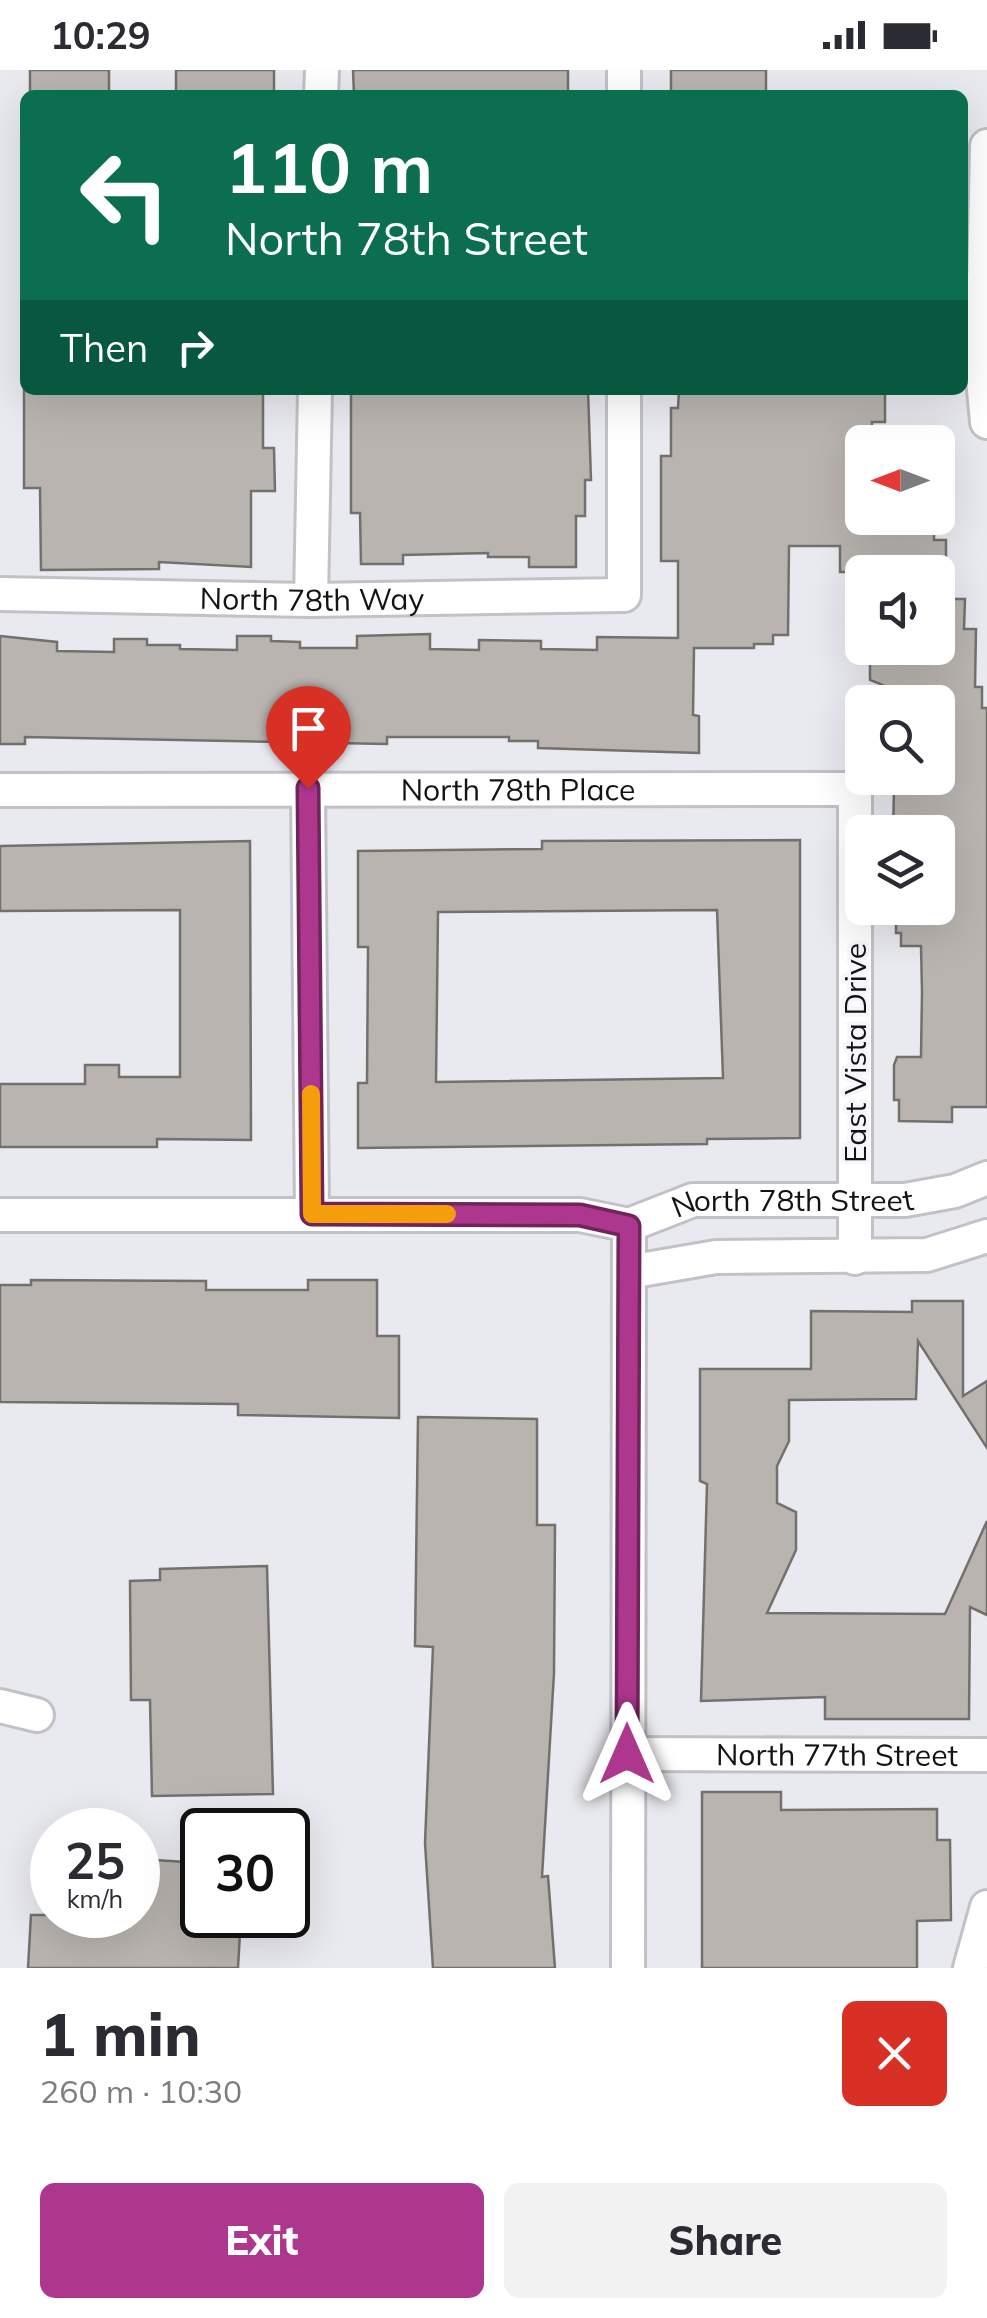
<!DOCTYPE html>
<html lang="en">
<head>
<meta charset="utf-8">
<style>
	:root { --surface:#fff; --page:#f2f2f3; --text:#2b2b33; --muted:#7c7c81; --accent:#ae378e }
	body { margin:0; font-family:Mulish,sans-serif; background:var(--page); color:var(--text); height:100vh; display:flex; flex-direction:column; font-size:38px; white-space:nowrap }
	* { box-sizing:border-box; margin:0 }
	p { font-size:32px; color:var(--muted) }
	.icon { flex:none; width:55px; height:55px; fill:none; stroke:currentColor; stroke-width:2; stroke-linecap:round; stroke-linejoin:round }
	.map { position:relative; height:1898px; overflow:hidden }
	.drawer { display:flex; flex-direction:column; background:var(--surface); flex:1 }
	.drawer>* { flex:none }
	.top-card { position:absolute; left:20px; top:20px; width:948px; height:305px; border-radius:15px; box-shadow:0 10px 40px #0002; background:#0b6e4f; color:#fff; overflow:hidden }
	.needle { width:65px; rotate:270deg }
	.fabs { position:absolute; left:845px; top:355px; display:grid; gap:20px }
	.fabs a { display:grid; place-items:center; width:110px; height:110px; border-radius:15px; background:var(--surface); box-shadow:0 10px 40px #0002; font-size:50px }
	.speed { position:absolute; left:30px; top:1738px; display:flex; gap:20px; font-size:50px; font-weight:700; text-align:center }
	.speed>* { display:grid; place-content:center; width:130px; height:130px; border-radius:50%; background:var(--surface); box-shadow:0 10px 40px #0002; line-height:1 }
	.speed small { font-size:25px; font-weight:400 }
	.speed .limit { border:5px solid #111; border-radius:15px; background:#fff; color:#111 }
	.pin { position:absolute; display:grid; place-items:center; width:85px; height:85px; color:#fff; margin:-102px -42px; border-radius:50% 50% 50% 0; rotate:-45deg; box-shadow:0 0 10px #0007 }
	.pin .icon { rotate:45deg }
	.me { position:absolute; width:110px; margin:-55px; rotate:0deg; stroke-linejoin:round; filter:drop-shadow(0 0 8px #0008) }
	.turn { display:flex; align-items:center; gap:35px; height:210px; padding:0 40px; font-size:45px }
	.turn .icon { width:130px; height:130px; stroke-width:2.5 }
	.turn b { display:block; font-size:70px; line-height:85px }
	.then { display:flex; align-items:center; height:95px; padding:0 40px; background:#0003; gap:20px; font-size:38px }
	.round { display:grid; place-items:center; flex:none; width:105px; height:105px; border-radius:15px; background:var(--page) }
	.head { display:flex; align-items:center; justify-content:space-between; height:170px; padding:0 40px }
	h1 { font-size:60px; font-weight:800; line-height:75px }
	.action { display:flex; gap:20px; margin-top:auto; padding:20px 40px }
	.action a { flex:1; height:115px; border-radius:15px; background:var(--accent); color:#fff; font-size:40px; font-weight:800; line-height:115px; text-align:center }
	.action a+a { background:var(--page); color:var(--text) }
	.status { display:flex; justify-content:space-between; align-items:center; height:70px; padding:0 50px; background:var(--surface); direction:ltr }
	.status svg { height:28px; fill:currentColor }
	.map>svg:first-child { display:block }
	.building { fill:#b9b4af; stroke:#74706b; stroke-width:2.5; fill-rule:evenodd }
	.lines { fill:none; stroke-linecap:round; stroke-linejoin:round }
	.minor-casing { stroke:#c2c1c8; stroke-width:38 }
	.minor { stroke:#fff; stroke-width:32 }
	.route-casing { stroke:#71245c; stroke-width:25 }
	.route { stroke:#ae378e; stroke-width:18 }
	.slow { stroke:#f59e0b; stroke-width:18 }
	.labels { text-anchor:middle; dominant-baseline:central; stroke-width:8; stroke-linejoin:round; paint-order:stroke }
	.street-label { font-size:30px; fill:#131315; stroke:#f7f6fd }
</style>
</head>
<body>
<div class="status"><b>10:29</b><svg viewBox="0 0 49 12"><path d="M0 12V9h3v3zM5 12V6h3v6zM10 12V3h3v9zM15 12V0h3v12zM26 1h20v11H26zM47 4h2v5h-2z"/></svg></div>
<div class="map">
<svg width="987" height="1898" viewBox="0 0 987 1898">
	<rect width="100%" height="100%" fill="#e9e9f0"/>
	<g class="building">
		<rect x="30" y="0" width="79" height="25"/>
		<rect x="176" y="0" width="98" height="25"/>
		<polygon points="353,0 568,0 568,25 354,25"/>
		<rect x="671" y="0" width="95" height="25"/>
		<polygon points="24,320 263,320 263,378 274,378 275,421 251,421 251,497 159,492 159,499 41,500 40,418 24,418"/>
		<polygon points="351,320 588,320 591,410 585,410 585,446 576,446 576,497 529,497 529,487 488,487 488,483 403,485 403,494 361,494 360,443 351,443"/>
		<polygon points="679,320 885,320 885,352 872,352 872,360 862,360 862,448 934,448 934,470 946,470 946,502 840,502 840,476 789,476 788,565 773,565 773,574 754,574 754,578 694,578 693,645 699,646 699,683 538,678 538,671 509,671 509,667 387,667 387,674 25,667 25,674 0,674 0,566 57,572 57,581 114,582 114,569 147,569 147,575 180,575 180,579 237,580 237,566 271,566 271,571 300,572 300,578 357,578 357,566 430,564 430,579 479,580 479,570 541,571 541,579 597,580 597,567 678,568 678,491 661,491 661,386 671,386 671,338 678,338"/>
		<polygon points="938,529 965,529 964,559 976,559 975,617 982,617 982,638 987,638 987,1037 952,1037 952,1052 899,1051 899,1030 894,1030 894,995 897,987 921,987 922,922 921,876 901,876 901,863 896,863 896,838 938,838 938,762 893,762 894,719 897,719 897,708 938,708 938,632 883,632 883,615 870,610 870,578 938,578"/>
		<path d="M800,770V1068L707,1069V1074L358,1078V1013H367L368,877H358V781L542,779V771ZM717,840L723,1008L436,1012L438,842Z"/>
		<polygon points="250,771 251,1070 157,1069 157,1077 0,1077 0,1014 85,1014 85,995 119,995 119,1007 180,1007 180,840 0,841 0,776"/>
		<polygon points="31,1210 206,1211 206,1220 308,1220 308,1210 377,1210 377,1266 399,1266 399,1348 238,1345 238,1334 0,1332 0,1215 31,1215"/>
		<polygon points="912,1231 963,1231 963,1326 987,1311 987,1378 918,1271 916,1329 789,1330 789,1371 777,1396 777,1433 796,1442 796,1480 767,1543 945,1544 987,1451 987,1545 970,1537 969,1649 825,1649 825,1627 701,1631 707,1414 700,1411 700,1299 811,1299 811,1241 912,1242"/>
		<polygon points="418,1347 537,1349 537,1455 555,1455 554,1603 542,1807 548,1806 555,1898 433,1898 425,1773 433,1577 415,1576"/>
		<polygon points="267,1496 273,1724 152,1726 150,1630 131,1630 130,1511 160,1510 160,1499"/>
		<polygon points="702,1722 781,1722 781,1740 937,1739 937,1770 950,1770 951,1850 917,1851 917,1898 702,1898"/>
		<polygon points="138,1789 202,1793 202,1845 241,1845 238,1898 28,1898 31,1845 138,1845"/>
	</g>
	<g class="lines">
		<defs>
			<g id="minor">
				<polyline points="321,25 322,0"/>
				<polyline points="624,25 624,0"/>
				<polyline points="987,76 982,298 987,352"/>
				<path id="s1" d="M0,524L311,530L624,525V320"/>
				<polyline points="311,530 315,320"/>
				<polyline points="308,718 312,1143"/>
				<path id="s2" d="M0,720L855,719V1188"/>
				<path id="s3" d="M0,1145H580L629,1155L693,1130H905L955,1121L987,1108"/>
				<polyline points="629,1202 716,1187 927,1185 987,1166"/>
				<polyline points="0,1636 37,1645"/>
				<path id="s4" d="M627,1684L987,1685"/>
				<polyline points="628,1898 629,1155"/>
				<polyline points="970,1898 987,1837"/>
			</g>
		</defs>
		<use href="#minor" class="minor-casing"/>
		<use href="#minor" class="minor"/>
	</g>
	<g class="lines">
		<defs>
			<polyline id="route" points="308,718 312,1144 580,1145 629,1156 627,1684"/>
		</defs>
		<use href="#route" class="route-casing"/>
		<use href="#route" class="route"/>
		<polyline class="slow" points="311,1024 312,1144 447,1144"/>
	</g>
	<g class="labels">
		<g class="street-label">
			<text stroke="none"><textPath href="#s1" startOffset="312">North 78th Way</textPath></text>
			<text stroke="none"><textPath href="#s2" startOffset="518">North 78th Place</textPath></text>
			<text transform="translate(855 983) rotate(-90)">East Vista Drive</text>
			<text stroke="none"><textPath href="#s3" startOffset="798">North 78th Street</textPath></text>
			<text stroke="none"><textPath href="#s4" startOffset="210">North 77th Street</textPath></text>
		</g>
	</g>
</svg>
<div class="fabs">
<a><svg class="needle" viewBox="-14 -14 28 28"><path d="M0-13l5 13h-10z" fill="#e53935"/><path d="M0 13l5-13h-10z" fill="#7c7c81"/></svg></a>
<a><svg class="icon" aria-label="sound" viewBox="0 0 24 24"><path d="M4 9h4l5-4v14l-5-4H4zM17 9q2 3 0 6"/></svg></a>
<a><svg class="icon" aria-label="search" viewBox="0 0 24 24"><circle cx="10" cy="10" r="6"/><path d="M15 15l6 6"/></svg></a>
<a><svg class="icon" aria-label="layers" viewBox="0 0 24 24"><path d="M12 4l9 5-9 5-9-5zM3 14l9 5 9-5"/></svg></a>
</div>
<div class="speed"><div>25<small>km/h</small></div><div class="limit">30</div></div>
<div class="pin" style="left:308px;top:718px;background:#d93025"><svg class="icon" aria-label="arrive" viewBox="0 0 24 24"><path d="M6 21V4h12l-3 4 3 4H6"/></svg></div>
<svg class="me" style="left:627px;top:1684px" viewBox="-20 -20 40 40"><path d="M0-17L14 15 0 8-14 15z" fill="#ae378e" stroke="#fff" stroke-width="4"/></svg>
<div class="top-card">
<div class="turn"><svg class="icon" aria-label="left" viewBox="0 0 24 24"><path d="M17 20v-9H6M10 6l-5 5 5 5"/></svg><div><b>110 m</b>North 78th Street</div></div>
<div class="then">Then<svg class="icon" aria-label="right" viewBox="0 0 24 24"><path d="M7 20v-9h11M14 6l5 5-5 5"/></svg></div>
</div>
</div>
<section class="drawer">
<div class="head"><div><h1>1 min</h1><p>260 m · 10:30</p></div><a class="round" style="background:#d93025;color:#fff"><svg class="icon" aria-label="close" viewBox="0 0 24 24"><path d="M6 6l12 12M18 6L6 18"/></svg></a></div>
<div class="action"><a>Exit</a><a>Share</a></div>
</section>
</body>
</html>
